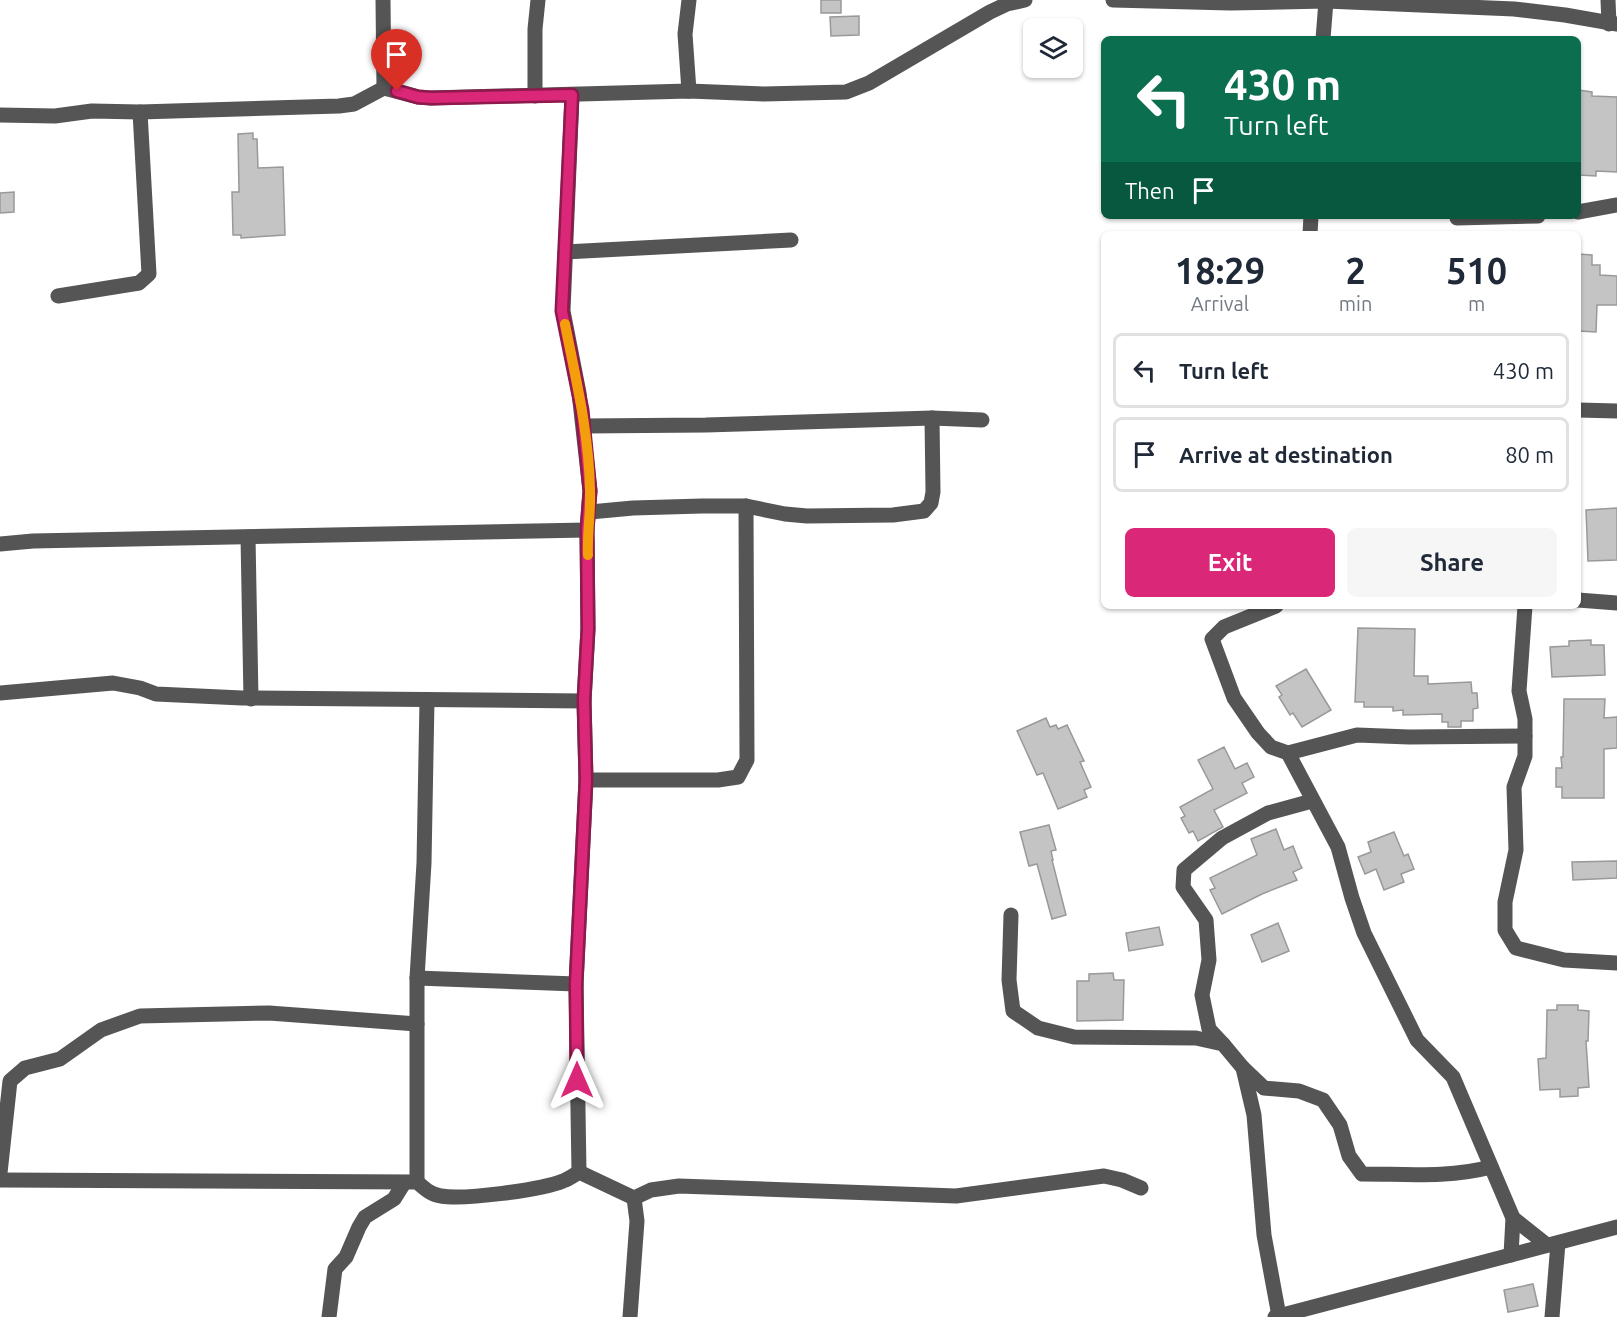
<!DOCTYPE html>
<html lang="en">
<head>
<meta charset="utf-8">
<style>
	:root { --surface:#fff; --page:#f6f6f7; --text:#1f2937; --muted:#747a83; --line:#e0e1e3; --accent:#db2777 }
	body { margin:0; font-family:Ubuntu,sans-serif; background:var(--page); color:var(--text); height:100vh; display:flex; flex-direction:column; font-size:22px; white-space:nowrap }
	* { box-sizing:border-box; margin:0 }
	p { font-size:20px; color:var(--muted) }
	.icon { flex:none; width:33px; height:33px; fill:none; stroke:currentColor; stroke-width:2; stroke-linecap:round; stroke-linejoin:round }
	.map { position:relative; flex:1; overflow:hidden }
	.drawer { position:absolute; left:1101px; top:231px; width:480px; height:378px; display:flex; flex-direction:column; background:var(--surface); border-radius:9px; box-shadow:0 2px 4px #0004 }
	.drawer>* { flex:none }
	.top-card { position:absolute; left:1101px; top:36px; width:480px; height:183px; border-radius:9px; box-shadow:0 2px 4px #0004; background:#0b6e4f; color:#fff; overflow:hidden }
	.tools { position:absolute; left:1023px; top:18px; display:grid; gap:12px }
	.tools a { display:grid; place-items:center; width:60px; height:60px; border-radius:9px; background:var(--surface); box-shadow:0 2px 4px #0004; font-size:30px }
	.pin { position:absolute; display:grid; place-items:center; width:51px; height:51px; color:#fff; margin:-62px -26px; border-radius:50% 50% 50% 0; rotate:-45deg; box-shadow:0 0 6px #0007 }
	.pin .icon { rotate:45deg }
	.me { position:absolute; width:66px; margin:-33px; rotate:0deg; stroke-linejoin:round; filter:drop-shadow(0 0 4px #0008) }
	.turn { display:flex; align-items:center; gap:21px; height:126px; padding:0 24px; font-size:27px }
	.turn .icon { width:78px; height:78px; stroke-width:2.5 }
	.turn b { display:block; font-size:42px; line-height:51px }
	.then { display:flex; align-items:center; height:57px; padding:0 24px; background:#0003; gap:12px; font-size:22px }
	.eta { display:flex; justify-content:space-evenly; align-items:center; height:102px; text-align:center }
	.eta b { font-size:36px; font-weight:700; line-height:42px }
	.button { display:flex; gap:12px; margin-top:auto; padding:12px 24px }
	.button a { flex:1; height:69px; border-radius:9px; background:var(--accent); color:#fff; font-size:24px; font-weight:700; line-height:69px; text-align:center }
	.button a+a { background:var(--page); color:var(--text) }
	ul { padding:0; list-style:none }
	li { display:flex; align-items:center; gap:18px; height:75px; margin:0 12px 9px; padding:0 12px; border:3px solid var(--line); border-radius:9px }
	li div { flex:1 }
	li b { display:block; font-size:22px }
	li em { font-style:normal }
	.map>svg:first-child { display:block }
	.building { fill:#c4c4c4; stroke:#999; stroke-width:1.5 }
	.lines { fill:none; stroke-linecap:round; stroke-linejoin:round }
	.minor { stroke:#555; stroke-width:15 }
	.route-casing { stroke:#8e194d; stroke-width:15 }
	.route { stroke:#db2777; stroke-width:10 }
	.slow { stroke:#f59e0b; stroke-width:10 }
</style>
</head>
<body>
<div class="map">
<svg width="1617" height="1317" viewBox="0 0 1617 1317">
	<rect width="100%" height="100%" fill="#fff"/>
	<g class="building">
		<rect x="821" y="0" width="20" height="13"/>
		<polygon points="859,16 859,35 831,36 830,17"/>
		<polygon points="1578,90 1592,92 1592,96 1617,97 1617,172 1596,171 1596,176 1578,175"/>
		<polygon points="253,133 253,139 257,139 258,168 283,167 285,235 241,238 241,235 233,235 232,192 239,192 238,134"/>
		<polygon points="14,192 14,212 0,213 0,193"/>
		<polygon points="1578,254 1592,255 1592,265 1600,265 1600,275 1617,276 1617,305 1597,305 1596,332 1578,331"/>
		<polygon points="1617,508 1617,560 1588,561 1586,510"/>
		<polygon points="1358,628 1415,629 1414,676 1428,676 1428,684 1471,682 1472,693 1477,693 1478,708 1473,709 1473,721 1461,721 1461,727 1448,727 1448,722 1442,722 1442,714 1403,715 1403,710 1393,711 1393,707 1364,707 1364,702 1355,702"/>
		<polygon points="1591,640 1591,645 1604,645 1605,675 1552,677 1550,647 1569,646 1569,641"/>
		<polygon points="1306,669 1331,710 1302,727 1293,713 1290,715 1279,697 1282,695 1276,686"/>
		<polygon points="1564,699 1605,699 1604,718 1617,717 1617,748 1604,749 1604,798 1562,798 1562,787 1556,787 1556,768 1562,768 1561,757 1563,757"/>
		<polygon points="1046,718 1050,727 1056,725 1058,729 1067,725 1084,761 1080,762 1091,787 1084,790 1087,797 1058,809 1043,773 1037,775 1017,731"/>
		<polygon points="1224,747 1235,769 1247,763 1254,777 1242,783 1247,793 1214,810 1223,827 1198,841 1193,831 1189,833 1181,818 1185,816 1180,807 1213,789 1198,760"/>
		<polygon points="1049,825 1056,850 1051,851 1053,860 1052,860 1066,915 1052,919 1037,864 1029,866 1020,832"/>
		<polygon points="1276,829 1284,850 1293,846 1300,864 1302,868 1293,872 1297,880 1262,894 1222,914 1210,890 1215,888 1210,878 1257,855 1251,839"/>
		<polygon points="1394,832 1404,856 1408,854 1414,869 1401,874 1404,882 1384,890 1376,869 1365,874 1358,857 1371,852 1368,842"/>
		<polygon points="1617,861 1617,878 1573,880 1572,862"/>
		<polygon points="1278,923 1289,951 1262,962 1251,935"/>
		<polygon points="1159,927 1163,945 1129,951 1126,933"/>
		<polygon points="1113,973 1114,980 1124,980 1123,1020 1077,1021 1077,981 1089,981 1089,974"/>
		<polygon points="1557,1005 1578,1005 1578,1010 1589,1011 1588,1041 1586,1041 1589,1087 1578,1088 1578,1096 1560,1097 1560,1089 1540,1090 1538,1059 1546,1058 1547,1010 1557,1010"/>
		<polygon points="1533,1284 1538,1306 1508,1312 1504,1290"/>
	</g>
	<g class="lines">
		<g class="minor">
			<polyline points="383,0 384,88"/>
			<polyline points="1113,0 1230,3 1326,1 1514,9 1565,15 1617,24"/>
			<polyline points="1608,0 1609,24"/>
			<polyline points="1323,39 1326,1"/>
			<polyline points="689,91 685,34 689,0"/>
			<polyline points="572,95 563,311 579,393 590,491 587,530 588,629 584,701 586,780 576,984 579,1172"/>
			<polyline points="535,96 535,29 538,0"/>
			<polyline points="0,115 55,116 92,111 140,112 339,106 354,104 384,88 418,97 431,98 689,91 764,94 846,92 869,83 990,12 1007,4 1025,0"/>
			<polyline points="1578,212 1617,205"/>
			<polyline points="1457,218 1538,216"/>
			<polyline points="1310,234 1311,216"/>
			<polyline points="565,252 791,240"/>
			<polyline points="58,296 139,283 149,274 140,112"/>
			<polyline points="1578,410 1617,411"/>
			<polyline points="584,426 706,425 932,418 982,420"/>
			<polyline points="590,512 633,508 702,506 746,506 785,514 807,516 893,515 924,511 931,503 933,492 932,418"/>
			<polyline points="248,537 251,699"/>
			<polyline points="0,544 33,541 587,530"/>
			<polyline points="1578,600 1617,603"/>
			<polyline points="1276,606 1224,627 1212,639 1234,698 1258,733 1271,747 1288,753 1338,847 1352,898 1364,933 1417,1040 1453,1077 1513,1218 1511,1255"/>
			<polyline points="1525,606 1519,691 1525,719 1525,756 1514,787 1516,850 1505,902 1505,930 1516,948 1564,960 1617,963"/>
			<polyline points="0,693 113,683 140,688 156,694 242,698 584,701"/>
			<polyline points="1288,753 1357,735 1409,737 1525,736"/>
			<polyline points="586,780 718,780 738,777 747,760 746,506"/>
			<polyline points="1011,915 1009,980 1013,1011 1038,1028 1074,1037 1196,1038 1223,1044 1243,1068 1254,1115 1264,1235 1279,1316"/>
			<polyline points="417,978 576,984"/>
			<polyline points="1223,1044 1209,1029 1202,995 1209,960 1206,920 1183,887 1184,870 1222,838 1268,813 1312,801"/>
			<path d="M1243,1068L1264,1088L1299,1091L1323,1100L1340,1125L1349,1156L1362,1174C1406,1174 1449,1178 1491,1167"/>
			<polyline points="579,1172 634,1198 651,1190 679,1186 956,1196 1104,1176 1122,1180 1141,1188"/>
			<polyline points="0,1173 10,1081 25,1068 60,1059 101,1030 140,1016 269,1013 417,1024"/>
			<path d="M0,1180L417,1182C424,1188 431,1195 441,1196C464,1200 541,1190 563,1181C569,1179 574,1175 579,1172"/>
			<polyline points="417,1182 417,978 424,863 427,700"/>
			<polyline points="1513,1218 1547,1245"/>
			<polyline points="329,1317 335,1269 346,1257 359,1227 365,1217 394,1199 404,1183"/>
			<polyline points="630,1317 637,1221 634,1198"/>
			<polyline points="1275,1317 1617,1227"/>
			<polyline points="1552,1317 1558,1243"/>
		</g>
	</g>
	<g class="lines">
		<defs>
			<polyline id="route" points="397,91 418,97 431,98 572,95 562,311 582,410 590,491 587,530 588,629 584,700 586,780 576,984 577,1080"/>
		</defs>
		<use href="#route" class="route-casing"/>
		<use href="#route" class="route"/>
		<path class="slow" d="M565,324C576,379 589,434 590,490C591,512 587,533 588,555"/>
	</g>
</svg>
<div class="tools">
<a><svg class="icon" aria-label="layers" viewBox="0 0 24 24"><path d="M12 4l9 5-9 5-9-5zM3 14l9 5 9-5"/></svg></a>
</div>
<div class="pin" style="left:397px;top:91px;background:#d93025"><svg class="icon" aria-label="arrive" viewBox="0 0 24 24"><path d="M6 21V4h12l-3 4 3 4H6"/></svg></div>
<svg class="me" style="left:577px;top:1080px" viewBox="-20 -20 40 40"><path d="M0-17L14 15 0 8-14 15z" fill="#db2777" stroke="#fff" stroke-width="4"/></svg>
<div class="top-card">
<div class="turn"><svg class="icon" aria-label="left" viewBox="0 0 24 24"><path d="M17 20v-9H6M10 6l-5 5 5 5"/></svg><div><b>430 m</b>Turn left</div></div>
<div class="then">Then<svg class="icon" aria-label="arrive" viewBox="0 0 24 24"><path d="M6 21V4h12l-3 4 3 4H6"/></svg></div>
</div>
<section class="drawer">
<div class="eta">
<div><b>18:29</b><p>Arrival</p></div>
<div><b>2</b><p>min</p></div>
<div><b>510</b><p>m</p></div>
</div>
<ul>
<li><svg class="icon" aria-label="left" viewBox="0 0 24 24"><path d="M17 20v-9H6M10 6l-5 5 5 5"/></svg><div><b>Turn left</b></div><em>430 m</em></li>
<li><svg class="icon" aria-label="arrive" viewBox="0 0 24 24"><path d="M6 21V4h12l-3 4 3 4H6"/></svg><div><b>Arrive at destination</b></div><em>80 m</em></li>
</ul>
<div class="button"><a>Exit</a><a>Share</a></div>
</section>
</div>
</body>
</html>
